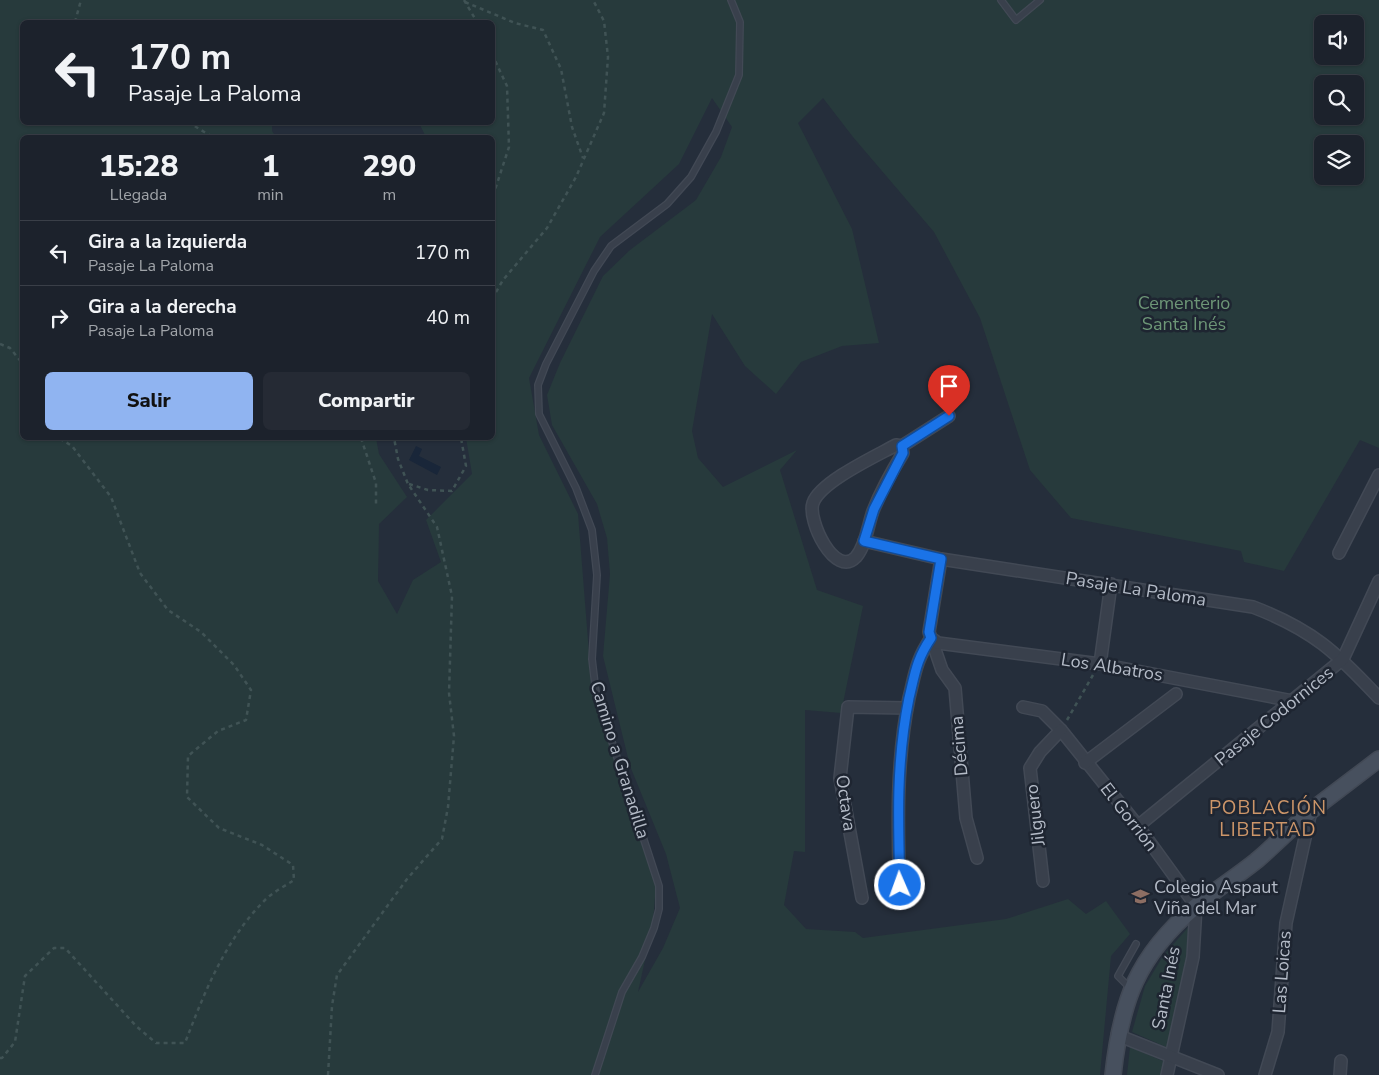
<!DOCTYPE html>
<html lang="es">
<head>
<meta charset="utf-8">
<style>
	:root { --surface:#1c222c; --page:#252a34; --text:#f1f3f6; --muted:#a0a4a9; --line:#3a3f48; --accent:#90b4f1 }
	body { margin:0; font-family:"Nunito Sans",sans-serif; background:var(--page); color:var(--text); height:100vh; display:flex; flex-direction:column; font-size:19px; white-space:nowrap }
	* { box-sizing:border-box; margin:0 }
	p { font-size:16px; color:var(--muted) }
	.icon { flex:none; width:28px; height:28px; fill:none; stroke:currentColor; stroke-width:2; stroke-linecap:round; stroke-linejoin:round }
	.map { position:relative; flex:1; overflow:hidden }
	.details { position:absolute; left:20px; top:135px; width:475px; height:305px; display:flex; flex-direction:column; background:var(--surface); border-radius:8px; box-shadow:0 1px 4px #0004,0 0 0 1px var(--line) }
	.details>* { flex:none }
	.hud { position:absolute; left:20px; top:20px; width:475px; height:105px; border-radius:8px; box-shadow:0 1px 4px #0004,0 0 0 1px var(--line); background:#1c222c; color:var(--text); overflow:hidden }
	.tools { position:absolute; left:1314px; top:15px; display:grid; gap:10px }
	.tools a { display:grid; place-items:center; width:50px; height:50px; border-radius:8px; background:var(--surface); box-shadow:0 1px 4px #0004,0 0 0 1px var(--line); font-size:25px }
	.pin { position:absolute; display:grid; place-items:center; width:42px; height:42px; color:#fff; margin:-51px -21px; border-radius:50% 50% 50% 0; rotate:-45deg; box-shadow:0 0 5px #0007 }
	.pin .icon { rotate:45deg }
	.me { position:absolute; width:55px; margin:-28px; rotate:358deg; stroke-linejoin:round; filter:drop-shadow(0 0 4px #0008) }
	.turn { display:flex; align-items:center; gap:18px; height:105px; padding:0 25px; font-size:22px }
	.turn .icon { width:65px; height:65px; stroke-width:2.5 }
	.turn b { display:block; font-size:35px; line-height:42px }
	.eta { display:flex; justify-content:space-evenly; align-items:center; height:85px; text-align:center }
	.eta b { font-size:30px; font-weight:800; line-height:35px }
	.primary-button { display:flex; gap:10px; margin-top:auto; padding:10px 25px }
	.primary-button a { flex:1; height:58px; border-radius:8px; background:var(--accent); color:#111; font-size:20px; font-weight:800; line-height:58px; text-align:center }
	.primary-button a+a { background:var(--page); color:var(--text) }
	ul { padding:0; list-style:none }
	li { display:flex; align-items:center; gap:15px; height:65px; padding:0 25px; border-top:1px solid var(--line) }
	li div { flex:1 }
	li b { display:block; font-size:19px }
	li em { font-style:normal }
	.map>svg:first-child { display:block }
	.green { fill:#273a3c; fill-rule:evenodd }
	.water { fill:#192639 }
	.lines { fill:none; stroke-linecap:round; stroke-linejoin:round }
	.service-casing { stroke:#424955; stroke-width:8 }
	.minor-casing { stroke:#424955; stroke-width:14 }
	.secondary-casing { stroke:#424955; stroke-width:18 }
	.path { stroke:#405355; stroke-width:2.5; stroke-dasharray:4 4; stroke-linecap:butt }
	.service { stroke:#39404c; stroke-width:5.5 }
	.minor { stroke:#39404c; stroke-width:11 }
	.secondary { stroke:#47505e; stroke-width:15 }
	.route-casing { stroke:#114b97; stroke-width:12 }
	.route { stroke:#1a73e8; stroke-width:9 }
	.labels { text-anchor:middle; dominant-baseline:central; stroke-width:5; stroke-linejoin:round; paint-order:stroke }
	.park-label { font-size:18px; fill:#6d9677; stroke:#1e2531 }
	.street-label { font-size:18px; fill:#b4bbc7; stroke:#1e2531 }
	.poi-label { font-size:18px; fill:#b4bbc7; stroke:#1e2531; text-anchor:start }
	.neighbourhood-label { font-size:19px; letter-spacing:1px; fill:#cd9669; stroke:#1e2531 }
</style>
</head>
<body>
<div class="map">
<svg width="1379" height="1075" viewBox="0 0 1379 1075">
	<rect width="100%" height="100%" fill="#252e3b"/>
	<g class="green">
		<path d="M0,0H1379V448L1360,440L1284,571L1244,562L1241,551L1071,518L1030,470L980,318L934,232L853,137L823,98L798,123L852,229L879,343L842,346L801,362L776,394L745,366L712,314L692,431L698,458L723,487L797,450L780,470L817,590L863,606L841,713L805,710V852L794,851L784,905L806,929L855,932L863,938L1006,919L1068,899L1086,914L1106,901L1130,934L1111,956L1100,1075H0ZM22,22H492V122L419,123L426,137L492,138V438H466L472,474L426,520L441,562L413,580L397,614L378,581L379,524L407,497L379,454L376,438H22V138L276,137L272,131V122H22ZM1322,24H1355V56H1322ZM1322,84H1355V116H1322ZM712,98L732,127L721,157L696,200L630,250L603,276L560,363L547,395L552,425L597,504L607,538L610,574L603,656L630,766L666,854L680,908L663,948L638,992L653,923L656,884L592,691L578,514L539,435L529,378L600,237L679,164ZM1322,144H1355V176H1322Z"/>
		<polygon points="1192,923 1188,959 1168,1048 1132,1032 1145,986 1163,956"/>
		<polygon points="1130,1047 1170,1064 1167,1075 1127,1075"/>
	</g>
	<polygon class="water" points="416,446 422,449 419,456 441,467 437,475 409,460"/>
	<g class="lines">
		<defs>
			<g id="service">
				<polyline points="1001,0 1016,20 1040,0"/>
				<polyline points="1130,988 1118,976 1136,944"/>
				<polyline points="595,1075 622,992 642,957 654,928 659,909 659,886 596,693 592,659 597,575 592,530 576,488 539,414 538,385 546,364 594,271 611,246 667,204 691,177 716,132 739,75 740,22 731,0"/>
			</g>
			<g id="minor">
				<path d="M902,446L903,453C892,471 881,491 873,511C868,525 866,545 856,557C835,579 807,520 813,503C820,482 876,456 896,445L902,446L949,416"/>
				<path d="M864,541L941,559L1253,607C1313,630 1336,652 1379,698"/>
				<polyline points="1339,553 1379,475"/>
				<polyline points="941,559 929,632 942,670 955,688 966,818 977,858"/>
				<polyline points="931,638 938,643 1100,664 1293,701"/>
				<polyline points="1100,664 1111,584"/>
				<polyline points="1023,707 1042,711 1061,730 1138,826 1196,906 1193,957 1167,1075"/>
				<polyline points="1085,763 1176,694"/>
				<polyline points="1138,826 1343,659 1379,581"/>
				<polyline points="1043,881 1030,768 1040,752 1061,730"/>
				<polyline points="862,898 840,778 848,707 907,708"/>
				<path d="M900,904C898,834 895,767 909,698C915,674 916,660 931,638"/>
				<polyline points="1117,1035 1218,1075"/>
				<polyline points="1265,1075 1278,1032 1286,923 1311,811"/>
				<polyline points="1340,1075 1341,1061"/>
			</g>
			<path id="secondary" d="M1113,1075C1121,1001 1137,956 1195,907C1215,890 1236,877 1256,861C1275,845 1293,826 1312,810C1334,793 1357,776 1379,759"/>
		</defs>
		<use href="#service" class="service-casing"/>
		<use href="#minor" class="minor-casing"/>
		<use href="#secondary" class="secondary-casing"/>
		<g class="path">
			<polyline points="464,0 477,22"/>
			<polyline points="465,2 515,23 543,30 561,69 572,127 583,158"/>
			<polyline points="75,22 81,0"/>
			<polyline points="492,54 507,86 509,147 492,199"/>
			<polyline points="188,122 214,138"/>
			<polyline points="492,299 503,280 547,228 576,177 604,113 608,57 604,21 593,0"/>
			<polyline points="0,344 10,348 22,363"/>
			<polyline points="361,438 376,483 376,504"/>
			<polyline points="409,484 428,490 452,491 466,466 461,438"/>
			<polyline points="1067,720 1093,675"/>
			<path d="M0,1058H2L15,1042L25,976L54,948H65L136,1026L156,1043H185C205,991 225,940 265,900C273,892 285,886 294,880L293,865L262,845L219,828L187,797L188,756L218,731L246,720L251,690L234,665L201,632L168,610L140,573L111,497L72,446L59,438"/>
			<polyline points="328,1075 332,1006 337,975 407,879 442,839 448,807 454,736 449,693 452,596 437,527 408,484 398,459 394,438"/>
		</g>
		<use href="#service" class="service"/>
		<use href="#minor" class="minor"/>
		<use href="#secondary" class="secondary"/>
	</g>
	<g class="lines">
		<defs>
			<path id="route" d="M900,885C898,820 896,762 909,698C915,674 916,660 931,638L929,632L941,559L864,541L874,509L903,453L902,446L949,416"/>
		</defs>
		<use href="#route" class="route-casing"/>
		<use href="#route" class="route"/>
	</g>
	<defs>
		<symbol id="school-bare" viewBox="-9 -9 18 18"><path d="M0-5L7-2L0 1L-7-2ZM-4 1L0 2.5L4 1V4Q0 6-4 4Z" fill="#8d6e63" stroke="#1e2531" stroke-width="2.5" paint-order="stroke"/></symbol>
	</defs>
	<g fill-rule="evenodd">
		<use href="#school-bare" x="1128" y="884" width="25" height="25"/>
	</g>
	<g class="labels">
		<g class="park-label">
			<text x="1184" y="303">Cementerio<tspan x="1184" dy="21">Santa Inés</tspan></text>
		</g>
		<g class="street-label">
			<text transform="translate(1136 589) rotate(9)">Pasaje La Paloma</text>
			<text transform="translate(1112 667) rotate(9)">Los Albatros</text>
			<text transform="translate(1274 716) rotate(-39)">Pasaje Codornices</text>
			<text transform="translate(959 746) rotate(-95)">Décima</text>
			<text transform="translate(620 760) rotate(73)">Camino a Granadilla</text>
			<text transform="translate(846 803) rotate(82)">Octava</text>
			<text transform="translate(1035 815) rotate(-97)">Jilguero</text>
			<text transform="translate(1129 817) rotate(52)">El Gorrión</text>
			<text transform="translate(1282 972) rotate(-86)">Las Loicas</text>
			<text transform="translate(1166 988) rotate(-79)">Santa Inés</text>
		</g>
		<g class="poi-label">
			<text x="1154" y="887">Colegio Aspaut<tspan x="1154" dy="21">Viña del Mar</tspan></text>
		</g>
		<g class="neighbourhood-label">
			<text x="1268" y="808">POBLACIÓN<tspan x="1268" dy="22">LIBERTAD</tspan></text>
		</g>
	</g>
</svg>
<div class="tools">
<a><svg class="icon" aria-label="sound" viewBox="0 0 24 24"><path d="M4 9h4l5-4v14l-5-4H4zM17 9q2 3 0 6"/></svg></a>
<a><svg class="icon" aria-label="search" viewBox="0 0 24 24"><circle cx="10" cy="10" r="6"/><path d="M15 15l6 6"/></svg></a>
<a><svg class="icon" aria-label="layers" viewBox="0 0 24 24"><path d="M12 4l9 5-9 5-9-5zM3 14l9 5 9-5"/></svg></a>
</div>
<div class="pin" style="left:949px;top:416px;background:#d93025"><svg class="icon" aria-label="arrive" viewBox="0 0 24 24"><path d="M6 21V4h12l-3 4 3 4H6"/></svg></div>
<svg class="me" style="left:900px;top:885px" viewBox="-20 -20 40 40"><circle r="17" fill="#1a73e8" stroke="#fff" stroke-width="3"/><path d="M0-11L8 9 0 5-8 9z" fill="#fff"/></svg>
<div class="hud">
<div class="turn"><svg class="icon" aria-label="left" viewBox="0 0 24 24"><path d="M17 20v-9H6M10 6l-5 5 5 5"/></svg><div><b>170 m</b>Pasaje La Paloma</div></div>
</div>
<section class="details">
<div class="eta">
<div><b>15:28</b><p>Llegada</p></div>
<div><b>1</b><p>min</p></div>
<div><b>290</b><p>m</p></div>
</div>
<ul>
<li><svg class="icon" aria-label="left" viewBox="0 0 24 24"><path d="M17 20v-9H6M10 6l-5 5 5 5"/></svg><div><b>Gira a la izquierda</b><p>Pasaje La Paloma</p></div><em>170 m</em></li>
<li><svg class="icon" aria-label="right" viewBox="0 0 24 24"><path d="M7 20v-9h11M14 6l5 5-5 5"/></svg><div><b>Gira a la derecha</b><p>Pasaje La Paloma</p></div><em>40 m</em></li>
</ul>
<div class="primary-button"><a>Salir</a><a>Compartir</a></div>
</section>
</div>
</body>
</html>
